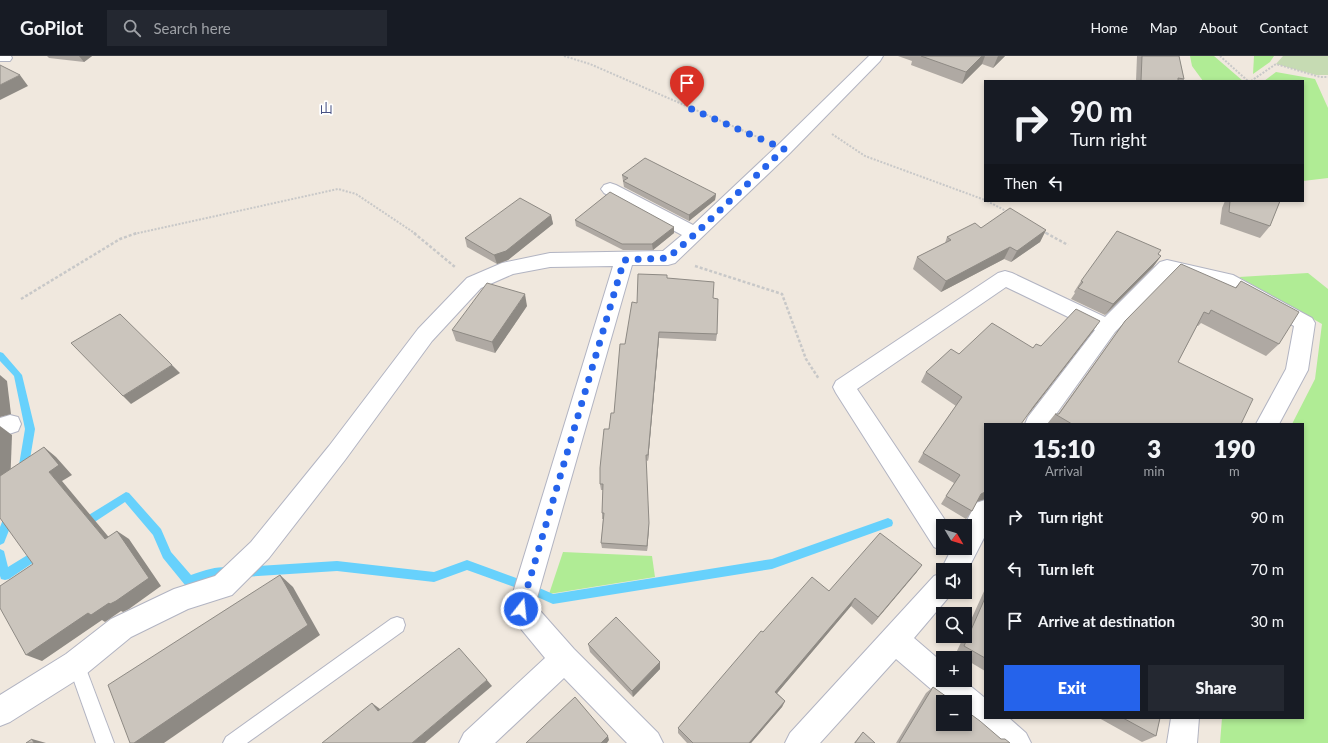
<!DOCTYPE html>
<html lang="en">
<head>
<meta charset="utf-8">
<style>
	:root { --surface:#171b24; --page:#242831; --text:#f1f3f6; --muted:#9ea1a6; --line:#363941; --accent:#2563eb }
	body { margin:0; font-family:Lato,"Noto Sans JP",sans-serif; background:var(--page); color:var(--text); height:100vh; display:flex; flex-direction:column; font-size:15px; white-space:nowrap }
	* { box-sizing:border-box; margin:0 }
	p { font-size:13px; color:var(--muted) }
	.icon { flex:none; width:22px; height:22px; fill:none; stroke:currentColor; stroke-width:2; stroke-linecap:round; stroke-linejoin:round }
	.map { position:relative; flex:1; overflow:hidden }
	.sheet { position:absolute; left:984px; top:367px; width:320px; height:296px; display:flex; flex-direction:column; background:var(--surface); border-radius:0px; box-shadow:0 2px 6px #0003 }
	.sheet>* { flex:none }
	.banner { position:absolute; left:984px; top:24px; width:320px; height:122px; border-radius:0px; box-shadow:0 2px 6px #0003; background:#171b24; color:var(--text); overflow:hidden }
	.needle { width:26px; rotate:128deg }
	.tools { position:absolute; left:936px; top:463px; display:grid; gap:8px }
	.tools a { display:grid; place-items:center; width:36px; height:36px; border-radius:0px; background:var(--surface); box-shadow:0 2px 6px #0003; font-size:20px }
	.pin { position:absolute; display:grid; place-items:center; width:34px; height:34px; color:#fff; margin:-41px -17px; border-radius:50% 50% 50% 0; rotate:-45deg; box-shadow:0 0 4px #0007 }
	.pin .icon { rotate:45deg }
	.me { position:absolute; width:44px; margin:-22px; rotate:16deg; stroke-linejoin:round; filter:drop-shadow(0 0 3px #0008) }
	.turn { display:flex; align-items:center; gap:14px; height:84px; padding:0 20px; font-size:18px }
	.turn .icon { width:52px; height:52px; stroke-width:2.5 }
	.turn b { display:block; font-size:28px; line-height:34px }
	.then { display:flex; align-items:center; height:38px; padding:0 20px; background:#0003; gap:8px; font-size:15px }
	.eta { display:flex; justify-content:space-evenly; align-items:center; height:68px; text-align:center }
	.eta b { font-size:24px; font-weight:800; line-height:28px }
	.button { display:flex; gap:8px; margin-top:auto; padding:8px 20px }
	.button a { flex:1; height:46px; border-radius:0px; background:var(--accent); color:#fff; font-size:16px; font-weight:800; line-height:46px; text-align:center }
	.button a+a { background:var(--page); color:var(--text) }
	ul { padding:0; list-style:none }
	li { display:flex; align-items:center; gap:12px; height:52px; padding:0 20px }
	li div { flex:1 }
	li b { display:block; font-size:15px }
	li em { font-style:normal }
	header { display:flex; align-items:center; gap:24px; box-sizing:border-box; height:56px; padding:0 20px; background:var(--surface); border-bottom:1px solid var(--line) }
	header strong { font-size:19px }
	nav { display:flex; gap:22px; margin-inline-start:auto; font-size:14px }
	.search { width:280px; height:36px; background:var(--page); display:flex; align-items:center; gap:10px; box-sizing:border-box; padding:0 14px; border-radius:0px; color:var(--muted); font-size:15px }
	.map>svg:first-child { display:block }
	.green { fill:#b0ec95 }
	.cemetery { fill:#c6dbb3 }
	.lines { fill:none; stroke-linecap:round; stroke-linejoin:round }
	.stream { fill:#67d1fc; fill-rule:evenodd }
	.lane-casing { stroke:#b2b4c2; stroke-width:2 }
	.street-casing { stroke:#b2b4c2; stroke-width:2 }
	.path-far1 { stroke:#c8c8c8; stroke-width:2; stroke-dasharray:2 1.5; stroke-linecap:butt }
	.path { stroke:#c8c8c8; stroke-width:2.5; stroke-dasharray:3 2; stroke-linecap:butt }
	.lane { fill:#fff; fill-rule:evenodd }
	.street { fill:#fff; fill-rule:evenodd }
	.wall { fill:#afa9a3 }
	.shaded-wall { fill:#8e8a84 }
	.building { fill:#cbc5bd; stroke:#8e8a84 }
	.route { stroke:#2563eb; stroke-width:7; stroke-dasharray:0 12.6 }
	.labels { text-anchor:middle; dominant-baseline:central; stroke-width:3.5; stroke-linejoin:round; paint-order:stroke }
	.far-quarter-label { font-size:13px; fill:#475183; stroke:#fff }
</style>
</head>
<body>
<header>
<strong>GoPilot</strong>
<div class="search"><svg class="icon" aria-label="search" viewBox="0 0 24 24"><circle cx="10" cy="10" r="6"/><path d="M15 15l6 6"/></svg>Search here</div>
<nav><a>Home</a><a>Map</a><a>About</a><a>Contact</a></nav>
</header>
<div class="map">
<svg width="1328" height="687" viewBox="0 0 1328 687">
	<rect width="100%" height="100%" fill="#f0e8de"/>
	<g class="green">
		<polygon points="1190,0 1214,0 1243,25 1203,25 1192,10"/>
		<polygon points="1254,0 1274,0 1270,6 1253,18"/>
		<polygon points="1276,16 1315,23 1328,52 1328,122 1303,125 1303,25 1264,25"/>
		<polygon points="1308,217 1328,233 1328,687 1220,687 1222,662 1303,662 1303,368 1292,368 1315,323 1322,268 1239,221"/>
		<polygon points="563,496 652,500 655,521 549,538"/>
	</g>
	<polygon class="cemetery" points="1283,0 1328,0 1328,19 1316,19 1276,8"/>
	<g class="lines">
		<g class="stream">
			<polygon points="0,296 3,297 22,319 35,373 28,415 26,418 23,419 20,418 18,415 25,373 14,320 0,305"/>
			<path d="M126,436L129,437L161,473L171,496L191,519C203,515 220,508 233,513L234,517L233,521L210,523L189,530L185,529L163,502L153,479L125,446L87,471L83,473L79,471L78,468L79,465Z"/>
			<polygon points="10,454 14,456 15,459 4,487 0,489 0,471 6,456"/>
			<polygon points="888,462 892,464 893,467 892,470 772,513 553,548 517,532 467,514 434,526 337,515 243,521 239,520 238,516 239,512 243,511 337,505 434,516 467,504 519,523 553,538 772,503"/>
			<polygon points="39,492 43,494 44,497 43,500 9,523 5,524 1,523 0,520 0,493 4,495 8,511"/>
		</g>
		<defs>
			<g id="lane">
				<polygon points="397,561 403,563 405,569 403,575 247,687 223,687 226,681 391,563"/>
				<polygon points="76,600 82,602 114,687 96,687 68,608 70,602"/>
			</g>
			<g id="street">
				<polygon points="0,0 11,0 12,2 10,5 0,5"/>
				<polygon points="869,0 883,0 880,5 790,97 675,207 668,209 632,209 535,549 574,593 658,677 663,687 627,687 564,622 495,687 459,687 464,677 545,602 512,562 508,553 613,210 550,211 513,218 481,232 432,285 345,404 269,502 232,539 188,553 131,581 86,618 10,666 0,670 0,639 66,598 111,563 174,533 215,520 251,486 329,390 418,273 467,222 502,207 550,197 663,195 682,179 604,137 601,133 604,129 610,127 616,129 693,169 778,89"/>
				<polygon points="1167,204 1233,219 1312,262 1315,267 1308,314 1279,368 1256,368 1286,313 1294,270 1221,230 1171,219 1115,276 1049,368 1025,368 1028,361 1095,274 1006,231 857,333 949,470 943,470 943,492 950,492 943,495 934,491 836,337 833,331 836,325 998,217 1005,215 1012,217 1105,261 1160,206"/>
				<polygon points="10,359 18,361 21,368 18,375 0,381 0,362"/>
				<polygon points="985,444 985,480 965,519 965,514 943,514 943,536 953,536 914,582 943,607 943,624 963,624 985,642 985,662 1009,662 1026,677 1031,687 993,687 965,663 965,646 946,646 896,603 820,687 785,687 790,677 934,520 942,517 941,514 952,492 965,492 964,470 976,447"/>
				<polygon points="1171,662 1199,662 1197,687 1167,687"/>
			</g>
		</defs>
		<use href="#lane" class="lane-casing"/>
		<use href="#street" class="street-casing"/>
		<g class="path-far1">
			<polyline points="564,0 590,8 760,82"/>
			<polyline points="1220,0 1248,25"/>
			<polyline points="1251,25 1276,8 1320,21 1328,21"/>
			<polyline points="832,78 865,100 985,144"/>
			<polyline points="987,145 1008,156"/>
			<polyline points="1042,175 1048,178"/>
			<polyline points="134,178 338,133 356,138 416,178"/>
		</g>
		<g class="path">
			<polyline points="414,177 455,211"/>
			<polyline points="1046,177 1068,189"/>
			<polyline points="695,210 782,238 806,303 819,323"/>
			<polyline points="21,243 120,183 137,177"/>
		</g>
		<use href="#lane" class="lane"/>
		<use href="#street" class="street"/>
	</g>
	<g class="wall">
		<polygon points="47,0 92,0 84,6 49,2"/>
		<polygon points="898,0 1005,0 993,12 982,8 962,28 911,9 912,5"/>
		<polygon points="1137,0 1179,0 1184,23 1183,25 1136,25"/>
		<polygon points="622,119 716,138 715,144 689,165 624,131"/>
		<polygon points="1225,145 1280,145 1270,170 1260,182 1220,168 1222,152"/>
		<polygon points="551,159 553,168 508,204 497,208 467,191 465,182"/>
		<polygon points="575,164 674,171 674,177 653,194 623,194 576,170"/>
		<polygon points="981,172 1046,174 1040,186 1011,206 1004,203 941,236 913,213 917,201 945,187 947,181"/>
		<polygon points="1158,198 1161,200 1153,211 1105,259 1071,243 1075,237 1074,236 1081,225"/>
		<polygon points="667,222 713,242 717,278 716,285 659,282 648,405 646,404 649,472 647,495 602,492 601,487 603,463 602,463 602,457 603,434 601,434 600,428 609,373 614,357 625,288"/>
		<polygon points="1241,225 1279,288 1266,300 1201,267 1198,270 1197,270 1178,306 1241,368 1047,368 1055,358 1058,358 1125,265 1235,232"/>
		<polygon points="527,250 495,297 456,285 452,274"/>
		<polygon points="1093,275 1028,359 985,368 985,443 977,446 972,455 966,463 941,448 954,427 918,406 923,397 956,350 921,326 926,316 959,298 1033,292 1041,290"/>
		<polygon points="922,509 916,517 872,569 851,550 777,637 785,645 782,651 751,687 687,687 678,677 678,672 763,576 829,535"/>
		<polygon points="985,533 985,615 965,603 965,602 964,602 956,597 964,580 965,580 965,577"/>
		<polygon points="588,588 660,613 633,641 590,596"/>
		<polygon points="933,631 1001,683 1010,687 896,687 926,637"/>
		<polygon points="1099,662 1160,662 1156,680 1142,686"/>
		<polygon points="863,676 875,687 854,687"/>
	</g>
	<g class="shaded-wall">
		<polygon points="79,0 92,0 84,6"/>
		<polygon points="982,0 985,0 982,8 962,28 966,16"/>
		<polygon points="998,0 1005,0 993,12"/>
		<polygon points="20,19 28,30 0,44 0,29"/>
		<polygon points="716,138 715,144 689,165 689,159"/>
		<polygon points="551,159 553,168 508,204 497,208 494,199"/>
		<polygon points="674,171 674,177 653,194 652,188"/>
		<polygon points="1046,174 1040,186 1011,206 1017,195"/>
		<polygon points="1010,191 1004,203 941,236 946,225"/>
		<polygon points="1161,200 1153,211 1105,259 1113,248"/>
		<polygon points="525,238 527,250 495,297 492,286"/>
		<polygon points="1100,265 1093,275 1028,359 1034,350"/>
		<polygon points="659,276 659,282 648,405 648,399"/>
		<polygon points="172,309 180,317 131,348 123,340"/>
		<polygon points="0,319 7,325 11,358 0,361"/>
		<polygon points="0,370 12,379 10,432 0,425"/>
		<polygon points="44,391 56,401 72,419 62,425 117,491 105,483 49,416"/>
		<polygon points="985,436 985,443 975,446 981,438"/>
		<polygon points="649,467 649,472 647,495 647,490"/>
		<polygon points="117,475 129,483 161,530 129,553 123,556 121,555 105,566 102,564 42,605 26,599"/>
		<polygon points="922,509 916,517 872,569 878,561"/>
		<polygon points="280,519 293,531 320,579 164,687 134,687"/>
		<polygon points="855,542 851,550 773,642 775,636"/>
		<polygon points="660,606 660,613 633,641 632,635"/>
		<polygon points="487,624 492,630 425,687 412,687"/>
		<polygon points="785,645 782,651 751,687 749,687"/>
		<polygon points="372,647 380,653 385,661 378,655"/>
		<polygon points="608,680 609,684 607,687 601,687"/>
		<polygon points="32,683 46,687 34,687"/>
	</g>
	<g class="building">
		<polygon points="921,0 982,0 966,16"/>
		<polygon points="1142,0 1179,0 1184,23 1178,22 1178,25 1141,25"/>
		<polygon points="0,9 20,19 0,29"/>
		<polygon points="645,102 716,138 689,159 623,125 628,122 622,119"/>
		<polygon points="610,136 674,171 652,188 622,188 575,164"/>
		<polygon points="520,142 551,159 506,195 494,199 465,182"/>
		<polygon points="1230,145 1280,145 1270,170 1229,156"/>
		<polygon points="1010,152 1046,174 1017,195 1010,191 946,225 917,201 951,184 947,181 975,167 981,172"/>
		<polygon points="1117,175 1161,194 1158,198 1161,200 1113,248 1078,232 1083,226 1081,225"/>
		<polygon points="1181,208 1236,232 1241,225 1299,256 1279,288 1211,254 1209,258 1204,256 1178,306 1253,343 1241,368 1072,368 1055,358 1059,358 1125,265"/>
		<polygon points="638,218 667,219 667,222 714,226 713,242 718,243 717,278 659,276 648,399 646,399 649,467 647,490 601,487 604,457 602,457 603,428 600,428 600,412 604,373 609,373 611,357 614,357 620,288 625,288 632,246 637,247"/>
		<polygon points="487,227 525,238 492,286 452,274"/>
		<polygon points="1076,253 1100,265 1034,350 1021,368 985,368 985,436 981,438 972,455 946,440 960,419 923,397 962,341 926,316 951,293 959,298 992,267 1033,292 1036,288 1041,290"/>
		<polygon points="120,258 172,309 123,340 71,287"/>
		<polygon points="44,391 59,409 49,416 105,483 117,475 149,522 116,545 110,548 109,547 91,559 88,557 26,599 0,552 0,530 33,508 0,462 0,420"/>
		<polygon points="880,477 922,509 878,561 855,542 775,636 785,645 749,687 693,687 678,672 761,575 763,576 812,521 829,535"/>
		<polygon points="280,519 308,569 134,687 130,687 108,629"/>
		<polygon points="985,542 985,602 964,590"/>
		<polygon points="616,561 660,606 632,635 588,588"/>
		<polygon points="459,592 487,624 412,687 322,687 372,647 378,655"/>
		<polygon points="933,631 954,646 943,646 943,668 965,668 965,654 980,665 1001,683 1005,683 1010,687 899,687"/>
		<polygon points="575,641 608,680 601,687 526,687"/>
		<polygon points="1123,662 1160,662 1156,680"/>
		<polygon points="863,676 875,687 855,687"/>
		<polygon points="32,683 34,687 26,687"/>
	</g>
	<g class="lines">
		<polyline class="route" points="521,553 624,204 668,202 695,178 784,93 687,51"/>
	</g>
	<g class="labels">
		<g class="far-quarter-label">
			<text x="326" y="52">山</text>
		</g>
	</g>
</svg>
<div class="tools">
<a><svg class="needle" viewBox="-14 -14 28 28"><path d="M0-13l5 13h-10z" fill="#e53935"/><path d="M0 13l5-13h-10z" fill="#9ea1a6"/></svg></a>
<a><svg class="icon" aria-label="sound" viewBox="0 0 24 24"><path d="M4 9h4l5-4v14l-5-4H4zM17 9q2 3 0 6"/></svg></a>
<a><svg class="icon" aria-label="search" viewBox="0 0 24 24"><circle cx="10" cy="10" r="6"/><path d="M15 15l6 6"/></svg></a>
<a>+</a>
<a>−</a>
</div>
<div class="pin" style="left:687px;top:51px;background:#d93025"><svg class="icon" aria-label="arrive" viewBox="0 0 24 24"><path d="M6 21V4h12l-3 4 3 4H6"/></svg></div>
<svg class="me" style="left:521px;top:553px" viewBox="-20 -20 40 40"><circle r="17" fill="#2563eb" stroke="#fff" stroke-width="3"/><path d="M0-11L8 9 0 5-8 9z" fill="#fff"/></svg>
<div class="banner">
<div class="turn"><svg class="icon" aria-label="right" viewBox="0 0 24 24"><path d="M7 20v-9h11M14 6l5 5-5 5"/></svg><div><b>90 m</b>Turn right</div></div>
<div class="then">Then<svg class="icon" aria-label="left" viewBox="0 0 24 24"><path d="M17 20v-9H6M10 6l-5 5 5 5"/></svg></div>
</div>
<section class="sheet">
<div class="eta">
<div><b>15:10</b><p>Arrival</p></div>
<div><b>3</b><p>min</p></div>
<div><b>190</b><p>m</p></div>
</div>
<ul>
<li><svg class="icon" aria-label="right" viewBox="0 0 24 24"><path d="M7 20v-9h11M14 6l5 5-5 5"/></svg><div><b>Turn right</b></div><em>90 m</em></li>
<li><svg class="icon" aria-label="left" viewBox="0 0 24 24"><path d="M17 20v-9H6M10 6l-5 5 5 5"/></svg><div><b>Turn left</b></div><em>70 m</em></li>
<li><svg class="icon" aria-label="arrive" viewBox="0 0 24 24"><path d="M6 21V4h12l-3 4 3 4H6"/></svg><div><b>Arrive at destination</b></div><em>30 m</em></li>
</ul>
<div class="button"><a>Exit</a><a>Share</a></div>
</section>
</div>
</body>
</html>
